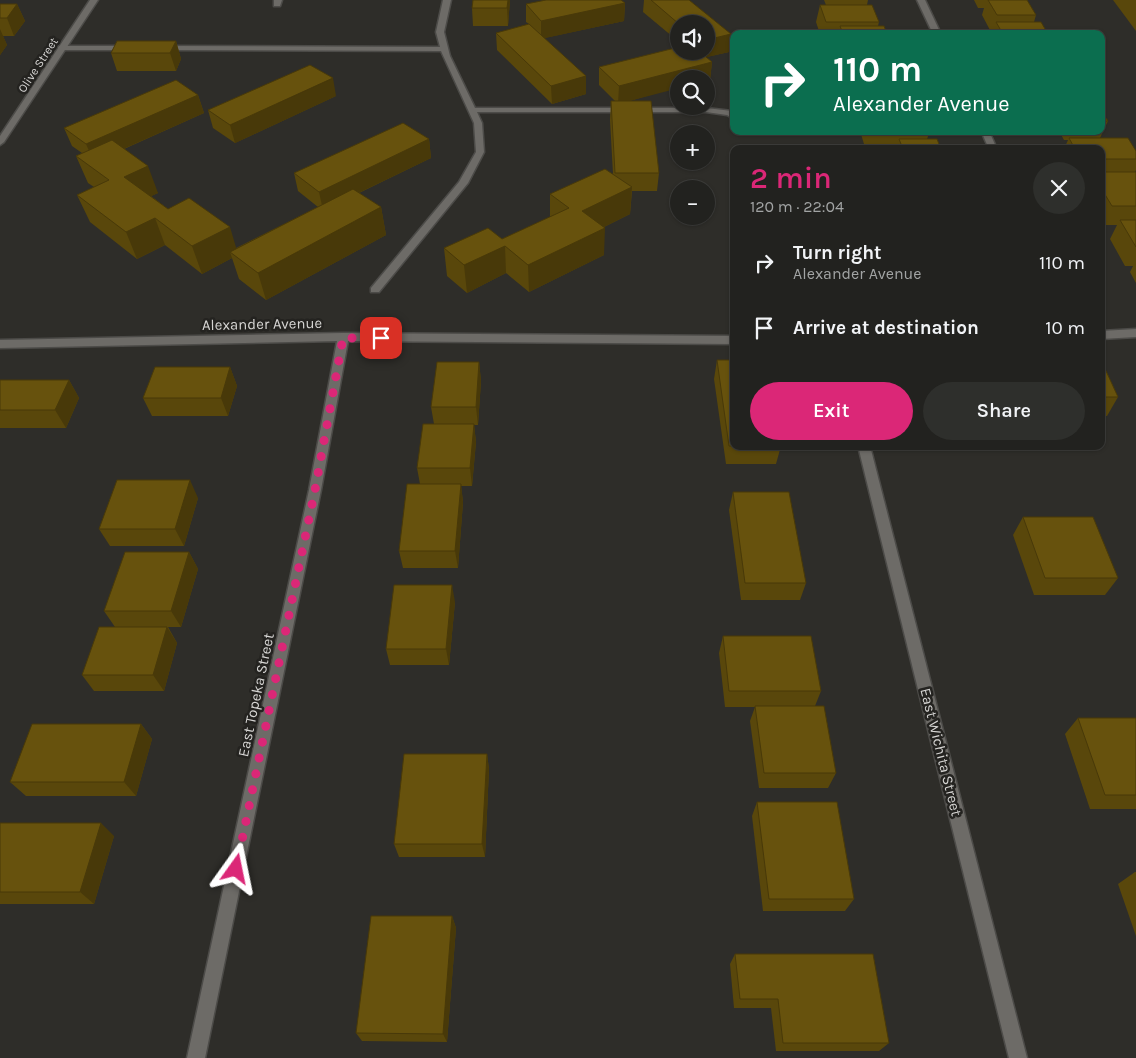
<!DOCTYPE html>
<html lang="en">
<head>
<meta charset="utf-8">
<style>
	:root { --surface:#22221f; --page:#2e2f2c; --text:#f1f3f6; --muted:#a2a4a4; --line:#3f3f3d; --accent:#db2777 }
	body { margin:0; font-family:Karla,sans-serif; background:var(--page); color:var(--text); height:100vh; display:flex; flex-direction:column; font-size:19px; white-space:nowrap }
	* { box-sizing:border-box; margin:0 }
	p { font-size:16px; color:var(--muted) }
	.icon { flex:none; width:28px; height:28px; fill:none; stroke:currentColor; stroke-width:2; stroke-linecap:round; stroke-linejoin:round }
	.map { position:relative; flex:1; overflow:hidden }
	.details { position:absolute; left:730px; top:145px; width:375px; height:305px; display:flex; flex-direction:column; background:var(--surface); border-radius:10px; box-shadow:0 1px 4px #0004,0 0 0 1px var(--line) }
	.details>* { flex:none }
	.top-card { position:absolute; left:730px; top:30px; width:375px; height:105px; border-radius:10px; box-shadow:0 1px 4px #0004,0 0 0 1px var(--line); background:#0b6e4f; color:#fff; overflow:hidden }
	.controls { position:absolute; left:670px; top:15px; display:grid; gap:10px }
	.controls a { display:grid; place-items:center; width:45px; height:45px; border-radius:50%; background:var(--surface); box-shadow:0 1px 4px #0004,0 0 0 1px var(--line); font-size:25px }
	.pin { position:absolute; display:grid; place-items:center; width:42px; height:42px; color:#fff; margin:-21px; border-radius:10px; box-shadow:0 2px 8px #0006 }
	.me { position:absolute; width:55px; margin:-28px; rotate:12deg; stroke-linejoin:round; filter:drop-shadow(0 0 4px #0008) }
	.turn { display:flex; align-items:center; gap:18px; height:105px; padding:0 20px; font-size:22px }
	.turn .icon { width:65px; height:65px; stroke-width:2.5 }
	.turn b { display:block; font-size:35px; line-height:42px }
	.round { display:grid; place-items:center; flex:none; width:52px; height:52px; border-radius:26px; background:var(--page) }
	.summary { display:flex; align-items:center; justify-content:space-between; height:85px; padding:0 20px }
	h1 { font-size:30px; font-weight:600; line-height:38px; color:var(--accent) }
	.cta { display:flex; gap:10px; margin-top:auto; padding:10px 20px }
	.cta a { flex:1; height:58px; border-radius:30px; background:var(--accent); color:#fff; font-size:20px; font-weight:600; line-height:58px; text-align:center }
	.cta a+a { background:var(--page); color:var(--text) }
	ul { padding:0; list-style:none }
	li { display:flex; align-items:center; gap:15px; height:65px; padding:0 20px }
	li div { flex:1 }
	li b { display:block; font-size:19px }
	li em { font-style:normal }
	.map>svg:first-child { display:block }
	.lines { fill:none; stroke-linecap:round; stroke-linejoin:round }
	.service-casing { stroke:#4c4b48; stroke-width:3 }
	.minor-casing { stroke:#4c4b48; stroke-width:3 }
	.tertiary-casing { stroke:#4c4b48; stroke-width:3 }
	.service { fill:#6d6b67; fill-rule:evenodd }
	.minor { fill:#6d6b67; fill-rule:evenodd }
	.tertiary { fill:#6d6b67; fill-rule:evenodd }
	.wall { fill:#59470b }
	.shaded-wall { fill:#483909 }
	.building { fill:#67520d; stroke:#483909 }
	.route { stroke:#db2777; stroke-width:9; stroke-dasharray:0 16.2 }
	.labels { text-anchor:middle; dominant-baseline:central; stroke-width:5; stroke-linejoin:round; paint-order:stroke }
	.far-street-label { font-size:12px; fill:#d6d5d3; stroke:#242320 }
	.street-label { font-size:15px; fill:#d6d5d3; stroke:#242320 }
</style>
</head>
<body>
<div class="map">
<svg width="1136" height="1058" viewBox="0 0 1136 1058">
	<rect width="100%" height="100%" fill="#2e2d29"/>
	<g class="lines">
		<defs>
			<g id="service">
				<polygon points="274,0 282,0 280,6 274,6"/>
				<polygon points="443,0 451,0 444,32 450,56 475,108 706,108 732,111 734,119 727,115 706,112 477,112 482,123 484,152 468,183 379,292 371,292 371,288 459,182 476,152 474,123 441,51 161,50 157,48 161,46 440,47 436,32"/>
				<polygon points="59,46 129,46 133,48 129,50 62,50 58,48"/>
			</g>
			<g id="minor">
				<polygon points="917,0 925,0 941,34 933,34"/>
				<polygon points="981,131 989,131 997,149 989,149"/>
				<polygon points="1136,329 1136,337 1101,339 1101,331"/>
				<polygon points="343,333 734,336 734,344 348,341 321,490 205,1058 187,1058 309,490 337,341 0,348 0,340"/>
				<polygon points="858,446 870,446 1027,1058 1009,1058"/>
			</g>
			<polygon id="tertiary" points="90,0 98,0 4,142 0,145 0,136"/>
		</defs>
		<use href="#service" class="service-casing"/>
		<use href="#minor" class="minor-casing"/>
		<use href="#tertiary" class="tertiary-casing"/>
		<use href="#service" class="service"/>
		<use href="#minor" class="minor"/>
		<use href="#tertiary" class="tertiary"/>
	</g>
	<g class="wall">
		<polygon points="473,0 510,0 508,26 473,26 472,8"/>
		<polygon points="644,0 689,0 731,34 729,52 706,57 712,62 710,80 706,81 706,79 629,101 659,173 657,191 632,191 630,214 604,227 604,255 529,292 506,273 467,293 447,276 444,248 502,239 550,217 550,194 613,174 610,120 611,101 615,101 599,85 599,67 679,51 706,51 706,24 679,24 679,42 643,12"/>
		<polygon points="824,0 868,0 867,5 879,22 878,26 887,34 820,34 816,22 820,5 826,5"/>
		<polygon points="974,0 1027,0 1036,15 1034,22 1048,34 992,34 992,32 991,32 982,15 984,8 978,8"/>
		<polygon points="1113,0 1136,0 1136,31"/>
		<polygon points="625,3 624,21 544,38 586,94 552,104 497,50 496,33 529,24 526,22 526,4"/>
		<polygon points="0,4 17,4 25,21 14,36 3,36 7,45 0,55"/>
		<polygon points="176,41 181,59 176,71 117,71 111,53"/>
		<polygon points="198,95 204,113 124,149 158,193 151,196 168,209 236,248 318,207 298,191 294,173 429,139 431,158 359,193 381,207 386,235 266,300 239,279 232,258 202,274 165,245 137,259 90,222 77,195 94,187 88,183 76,156 82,153 72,146 64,128"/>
		<polygon points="336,96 235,143 213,128 208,110"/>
		<polygon points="1101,111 1108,121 1100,138 1136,151 1136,170 1135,172 1136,172 1136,283 1130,272 1133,266 1125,266 1110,239 1117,225 1103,225 1101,223 1101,149 1064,149 1068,140 1064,140 1059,131 1101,131"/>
		<polygon points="860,131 930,131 927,139 941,149 897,149 898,144 864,144"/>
		<polygon points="717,360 734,360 734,446 781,446 776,464 726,464 714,379"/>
		<polygon points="1101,360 1118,397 1107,416 1101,416"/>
		<polygon points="479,362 481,381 478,425 474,425 476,442 472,486 461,486 463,502 458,568 403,568 399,551 420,484 417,468 434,424 431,407"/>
		<polygon points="230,367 237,386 228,416 152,416 143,398"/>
		<polygon points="0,380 69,380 79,398 66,428 0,428"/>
		<polygon points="733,492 806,583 800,600 741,600 729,510"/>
		<polygon points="198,498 184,546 110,546 99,529"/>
		<polygon points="1023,517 1118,578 1105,595 1034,595 1013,535"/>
		<polygon points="189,552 198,569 181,627 168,627 177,643 164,691 94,691 82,675 115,627 104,611"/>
		<polygon points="455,602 449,665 390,665 386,649"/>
		<polygon points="723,636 821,691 815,706 836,773 828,788 759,788 750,721 755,707 725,707 719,653"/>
		<polygon points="1078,718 1136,718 1136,809 1090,809 1065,734"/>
		<polygon points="141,724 152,739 136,796 26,796 10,782"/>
		<polygon points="487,754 489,769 485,857 399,857 394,844"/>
		<polygon points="757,802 854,899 845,911 763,911 752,816"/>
		<polygon points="0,823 114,836 94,904 0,904"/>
		<polygon points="1135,872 1136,872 1136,936 1118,884"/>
		<polygon points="452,916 456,928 447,1042 362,1041 356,1033"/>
		<polygon points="735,954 889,1043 879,1051 776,1051 771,1008 734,1008 730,964"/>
	</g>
	<g class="shaded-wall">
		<polygon points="508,0 510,0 508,26 507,8"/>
		<polygon points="625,3 624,21 541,39 541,21"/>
		<polygon points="17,4 25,21 14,36 7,18"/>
		<polygon points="0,29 7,45 0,55"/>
		<polygon points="731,34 729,52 699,59 700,51 706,51 706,40"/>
		<polygon points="176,41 181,59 176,71 170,53"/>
		<polygon points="712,62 710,80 706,81 706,79 679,79 679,88 618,104 619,86"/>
		<polygon points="586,76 586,94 552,104 551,86"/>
		<polygon points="333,78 336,96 235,143 230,125"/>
		<polygon points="198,95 204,113 94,162 86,144"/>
		<polygon points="429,139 431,158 323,210 319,192"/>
		<polygon points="148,166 158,193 135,204 124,177"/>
		<polygon points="632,187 630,214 582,238 582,211"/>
		<polygon points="381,207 386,235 266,300 258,273"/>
		<polygon points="155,218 165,245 137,259 126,232"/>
		<polygon points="230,227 238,254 230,252 232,258 202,274 192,246"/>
		<polygon points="605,228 604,255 529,292 528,265"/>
		<polygon points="505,246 506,273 467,293 464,265"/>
		<polygon points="479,362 481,381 478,425 476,407"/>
		<polygon points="230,367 237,386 228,416 221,398"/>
		<polygon points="69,380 79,398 66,428 55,410"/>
		<polygon points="474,424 476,442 472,486 470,468"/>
		<polygon points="190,480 198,498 184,546 175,529"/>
		<polygon points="461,484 463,502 458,568 455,551"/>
		<polygon points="189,552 198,569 181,627 171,611"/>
		<polygon points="452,585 455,602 449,665 446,649"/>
		<polygon points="167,627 177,643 164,691 153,675"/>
		<polygon points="141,724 152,739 136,796 124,782"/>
		<polygon points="487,754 489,769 485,857 482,844"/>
		<polygon points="101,823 114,836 94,904 80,892"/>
		<polygon points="452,916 456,928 447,1042 443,1034"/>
	</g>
	<g class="building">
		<polygon points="473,0 508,0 507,8 472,8"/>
		<polygon points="546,0 621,0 625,3 541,21 526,4"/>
		<polygon points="651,0 689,0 731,34 706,40 706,24 679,24"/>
		<polygon points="988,0 1027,0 1036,15 997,15"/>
		<polygon points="0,4 17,4 7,18 0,18"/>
		<polygon points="820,5 872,5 879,22 826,22"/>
		<polygon points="996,22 1041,22 1048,34 1003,34"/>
		<polygon points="529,24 586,76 551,86 496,33"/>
		<polygon points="840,26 884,26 887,34 843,34"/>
		<polygon points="117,41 176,41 170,53 111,53"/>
		<polygon points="679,47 679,51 699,51 712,62 619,86 599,67"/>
		<polygon points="310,65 333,78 230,125 208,110"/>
		<polygon points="176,80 198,95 86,144 64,128"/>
		<polygon points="611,101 651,101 659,173 615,173"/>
		<polygon points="1101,111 1108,121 1101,121"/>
		<polygon points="403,123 429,139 319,192 294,173"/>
		<polygon points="1069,138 1128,138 1136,151 1136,159 1101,159 1101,149 1075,149"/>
		<polygon points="899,139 937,139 941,149 903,149"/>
		<polygon points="112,140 148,166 124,177 168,209 189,198 230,227 192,246 155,218 126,232 77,195 109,180 76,156"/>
		<polygon points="605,169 632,187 582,211 605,228 528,265 505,246 464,265 444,248 488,228 502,239 569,208 550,194"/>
		<polygon points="1101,172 1136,172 1136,206 1112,206 1101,188"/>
		<polygon points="353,189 381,207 258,273 230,252"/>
		<polygon points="1120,220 1136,220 1136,247"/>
		<polygon points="717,360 734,360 734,446 729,446"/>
		<polygon points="1101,360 1118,397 1101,397"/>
		<polygon points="437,362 479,362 476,407 431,407"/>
		<polygon points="155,367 230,367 221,398 143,398"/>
		<polygon points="0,380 69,380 55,410 0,410"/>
		<polygon points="423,424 474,424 470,468 417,468"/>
		<polygon points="117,480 190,480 175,529 99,529"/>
		<polygon points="407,484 461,484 455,551 399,551"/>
		<polygon points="733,492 789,492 806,583 745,583"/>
		<polygon points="1023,517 1093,517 1118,578 1045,578"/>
		<polygon points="125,552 189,552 171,611 104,611"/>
		<polygon points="394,585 452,585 446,649 386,649"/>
		<polygon points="99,627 167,627 153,675 82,675"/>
		<polygon points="723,636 811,636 821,691 729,691"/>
		<polygon points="755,706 824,706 836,773 764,773"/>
		<polygon points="1078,718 1136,718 1136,795 1105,795"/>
		<polygon points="32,724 141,724 124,782 10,782"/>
		<polygon points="404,754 487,754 482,844 394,844"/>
		<polygon points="757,802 837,802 854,899 769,899"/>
		<polygon points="0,823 101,823 80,892 0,892"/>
		<polygon points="371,916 452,916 443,1034 356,1033"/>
		<polygon points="735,954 873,954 889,1043 783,1043 778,999 740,999"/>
	</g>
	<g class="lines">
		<polyline class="route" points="236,869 315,490 343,338 381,338"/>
	</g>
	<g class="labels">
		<g class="far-street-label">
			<text transform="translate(38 65) rotate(-57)">Olive Street</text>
		</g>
		<g class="street-label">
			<text transform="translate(262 324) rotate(-1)">Alexander Avenue</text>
			<text transform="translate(256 695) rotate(-78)">East Topeka Street</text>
			<text transform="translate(941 752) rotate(76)">East Wichita Street</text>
		</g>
	</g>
</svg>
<div class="controls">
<a><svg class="icon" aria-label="sound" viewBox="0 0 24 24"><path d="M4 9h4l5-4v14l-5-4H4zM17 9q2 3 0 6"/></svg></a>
<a><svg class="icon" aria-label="search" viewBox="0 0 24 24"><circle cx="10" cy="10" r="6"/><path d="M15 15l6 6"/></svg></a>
<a>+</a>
<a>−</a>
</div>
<div class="pin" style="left:381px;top:338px;background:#d93025"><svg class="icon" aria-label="arrive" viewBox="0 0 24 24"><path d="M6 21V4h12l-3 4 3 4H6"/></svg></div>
<svg class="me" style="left:236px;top:869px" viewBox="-20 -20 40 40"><path d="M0-17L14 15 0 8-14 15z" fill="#db2777" stroke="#fff" stroke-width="4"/></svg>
<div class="top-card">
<div class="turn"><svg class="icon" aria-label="right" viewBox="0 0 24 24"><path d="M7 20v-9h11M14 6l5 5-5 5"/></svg><div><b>110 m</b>Alexander Avenue</div></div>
</div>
<section class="details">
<div class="summary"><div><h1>2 min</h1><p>120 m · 22:04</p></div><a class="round"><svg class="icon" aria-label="close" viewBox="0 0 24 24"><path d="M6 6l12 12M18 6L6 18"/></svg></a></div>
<ul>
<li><svg class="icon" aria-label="right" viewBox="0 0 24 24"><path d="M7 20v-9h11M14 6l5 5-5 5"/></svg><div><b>Turn right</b><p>Alexander Avenue</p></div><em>110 m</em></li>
<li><svg class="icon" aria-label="arrive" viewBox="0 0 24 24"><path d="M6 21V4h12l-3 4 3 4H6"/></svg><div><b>Arrive at destination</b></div><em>10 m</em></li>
</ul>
<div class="cta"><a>Exit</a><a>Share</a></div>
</section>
</div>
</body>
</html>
